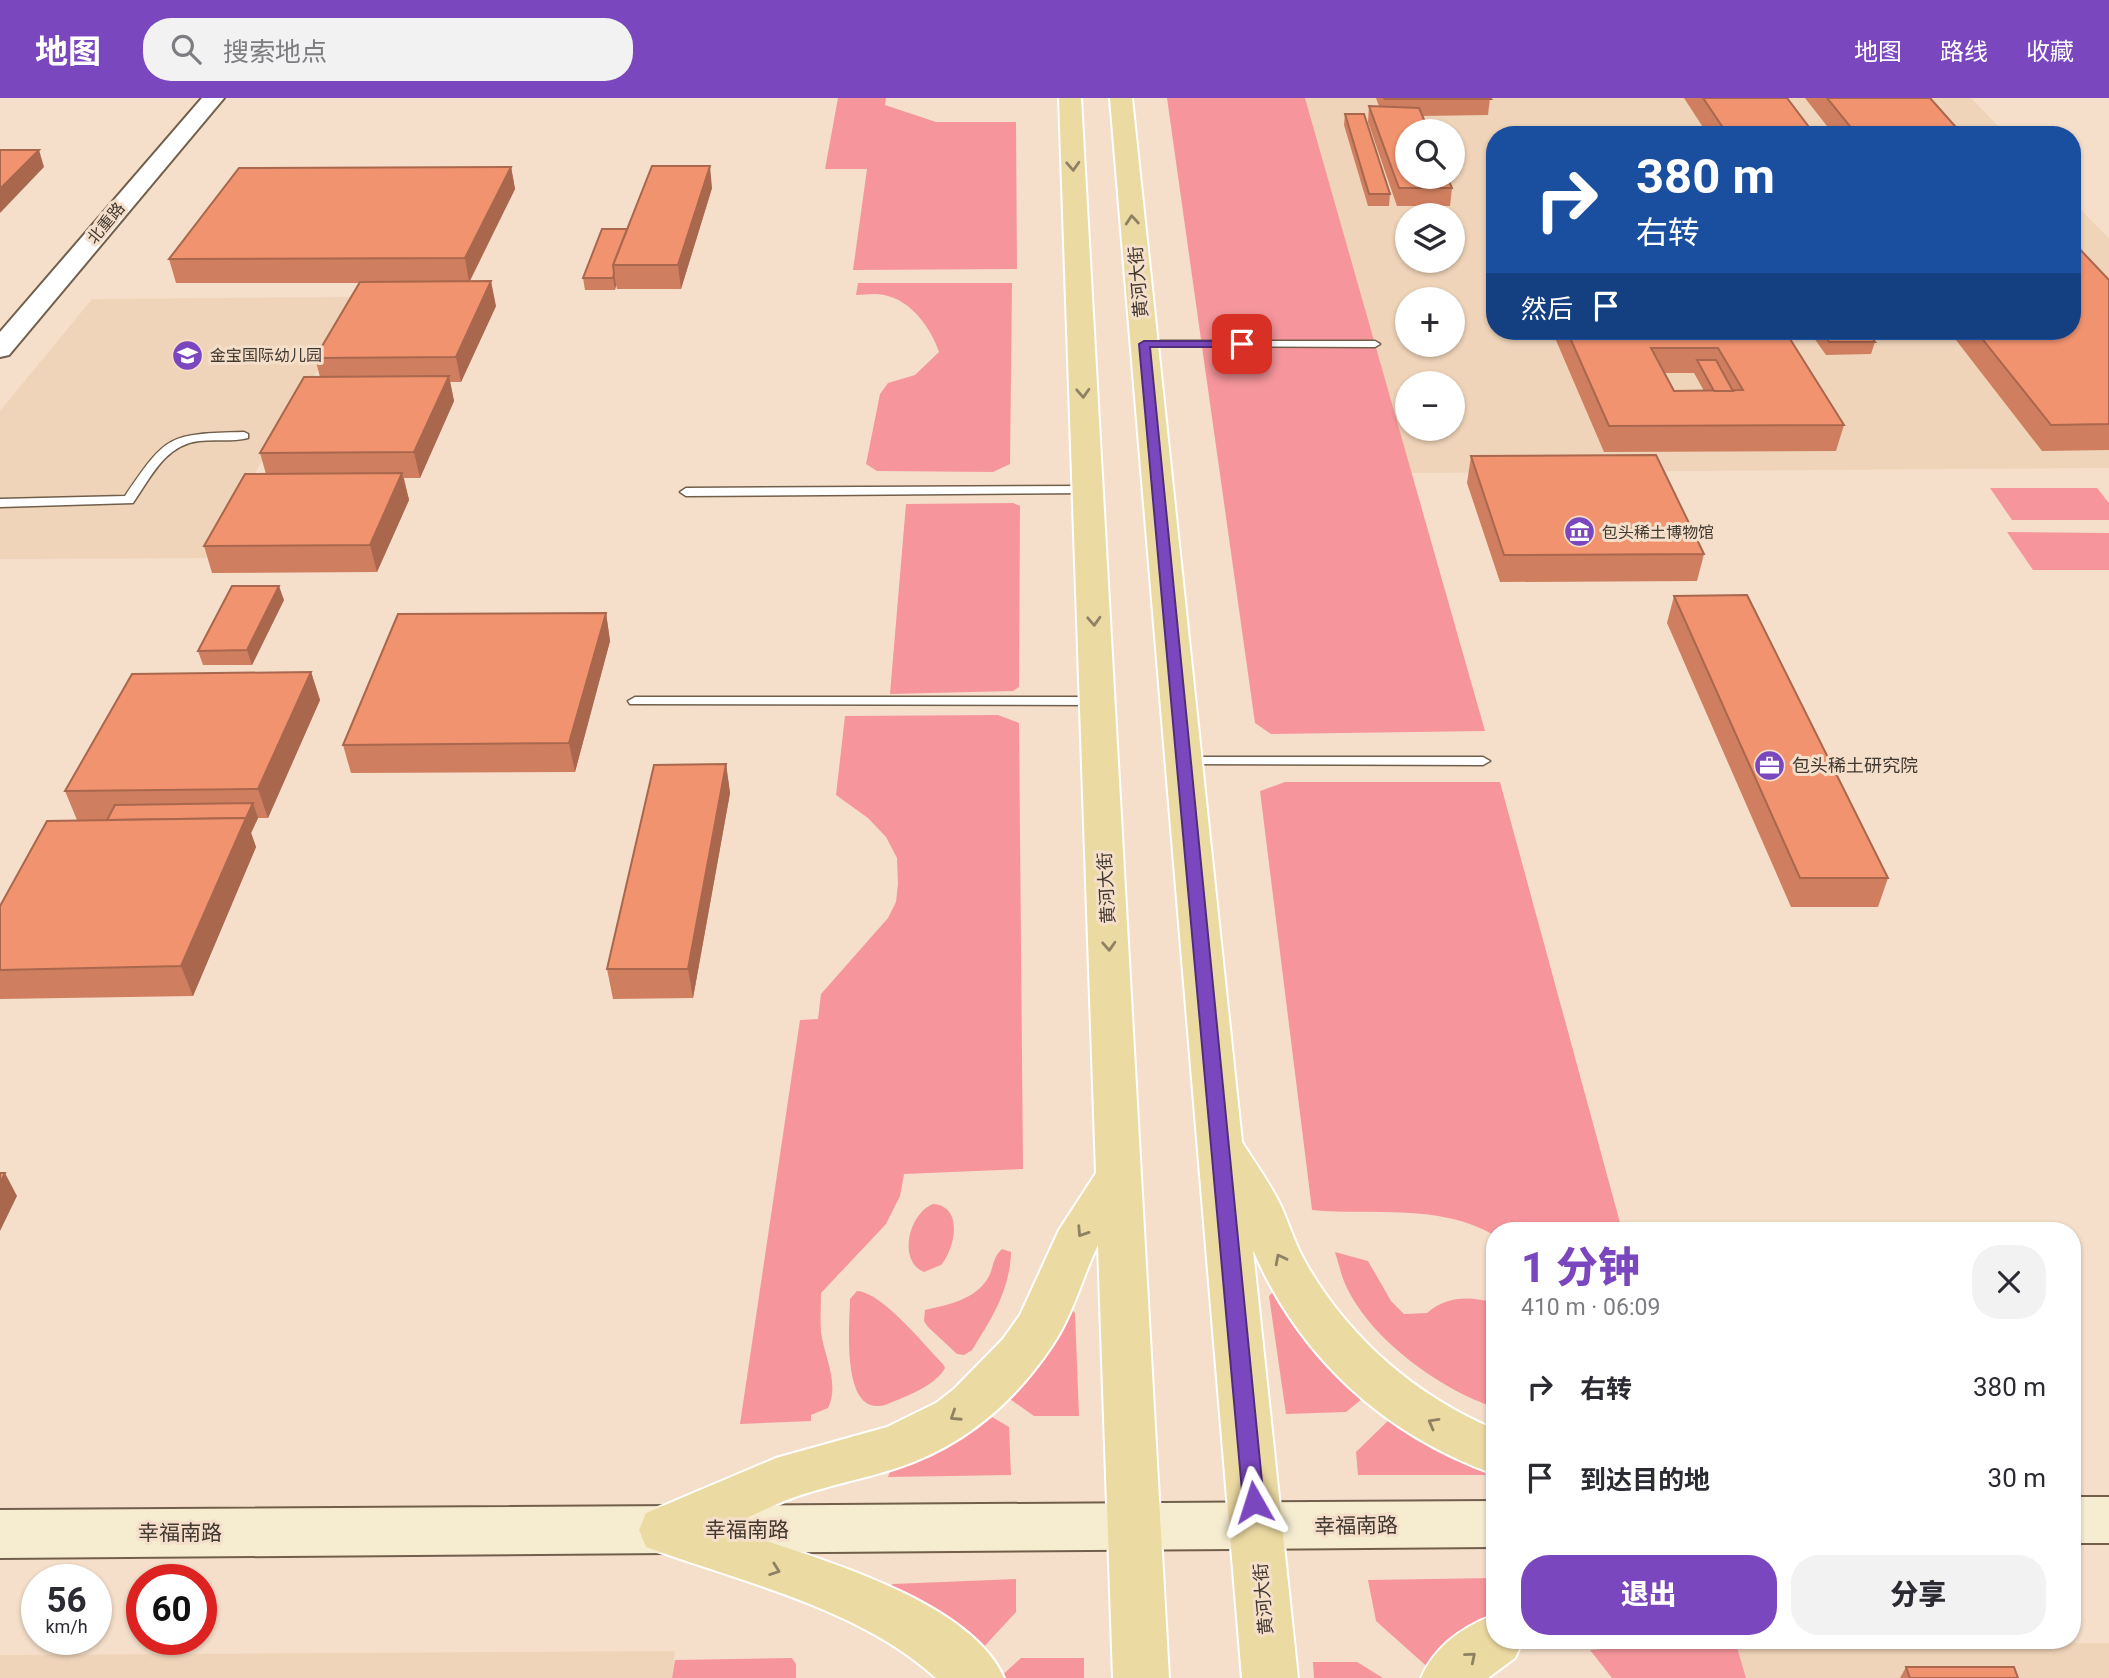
<!DOCTYPE html>
<html lang="zh">
<head>
<meta charset="utf-8">
<style>
	:root { --surface:#fff; --page:#f2f2f3; --text:#2b2b33; --muted:#7c7c81; --accent:#7b47bf }
	body { margin:0; font-family:Roboto,"Noto Sans SC",sans-serif; background:var(--page); color:var(--text); height:100vh; display:flex; flex-direction:column; font-size:26px; white-space:nowrap }
	* { box-sizing:border-box; margin:0 }
	p { font-size:23px; color:var(--muted) }
	.icon { flex:none; width:38px; height:38px; fill:none; stroke:currentColor; stroke-width:2; stroke-linecap:round; stroke-linejoin:round }
	.map { position:relative; flex:1; overflow:hidden }
	.sheet { position:absolute; left:1486px; top:1124px; width:595px; height:427px; display:flex; flex-direction:column; background:var(--surface); border-radius:28px; box-shadow:0 2px 5px #0004 }
	.sheet>* { flex:none }
	.banner { position:absolute; left:1486px; top:28px; width:595px; height:214px; border-radius:28px; box-shadow:0 2px 5px #0004; background:#1a4fa0; color:#fff; overflow:hidden }
	.controls { position:absolute; left:1395px; top:21px; display:grid; gap:14px }
	.controls a { display:grid; place-items:center; width:70px; height:70px; border-radius:50%; background:var(--surface); box-shadow:0 2px 5px #0004; font-size:35px }
	.speed { position:absolute; left:21px; top:1466px; display:flex; gap:14px; font-size:35px; font-weight:700; text-align:center }
	.speed>* { display:grid; place-content:center; width:91px; height:91px; border-radius:50%; background:var(--surface); box-shadow:0 2px 5px #0004; line-height:1 }
	.speed small { font-size:18px; font-weight:400 }
	.speed .limit { border:10px solid #d22; background:#fff; color:#111 }
	.pin { position:absolute; display:grid; place-items:center; width:60px; height:60px; color:#fff; margin:-30px; border-radius:14px; box-shadow:0 4px 10px #0006 }
	.me { position:absolute; width:77px; margin:-38px; rotate:354deg; stroke-linejoin:round; filter:drop-shadow(0 0 5px #0008) }
	.turn { display:flex; align-items:center; gap:24px; height:147px; padding:0 35px; font-size:32px }
	.turn .icon { width:91px; height:91px; stroke-width:2.5 }
	.turn b { display:block; font-size:49px; line-height:60px }
	.then { display:flex; align-items:center; height:66px; padding:0 35px; background:#0003; gap:14px; font-size:26px }
	.round { display:grid; place-items:center; flex:none; width:74px; height:74px; border-radius:28px; background:var(--page) }
	.headline { display:flex; align-items:center; justify-content:space-between; height:119px; padding:0 35px }
	h1 { font-size:42px; font-weight:800; line-height:52px; color:var(--accent) }
	.button { display:flex; gap:14px; margin-top:auto; padding:14px 35px }
	.button a { flex:1; height:80px; border-radius:28px; background:var(--accent); color:#fff; font-size:28px; font-weight:800; line-height:80px; text-align:center }
	.button a+a { background:var(--page); color:var(--text) }
	ul { padding:0; list-style:none }
	li { display:flex; align-items:center; gap:21px; height:91px; padding:0 35px }
	li div { flex:1 }
	li b { display:block; font-size:26px }
	li em { font-style:normal }
	header { display:flex; align-items:center; gap:42px; box-sizing:border-box; height:98px; padding:0 35px; background:var(--accent); color:#fff }
	header strong { font-size:33px }
	nav { display:flex; gap:38px; margin-inline-start:auto; font-size:24px }
	.search { width:490px; height:63px; background:var(--page); display:flex; align-items:center; gap:18px; box-sizing:border-box; padding:0 24px; border-radius:28px; color:var(--muted); font-size:26px }
	.map>svg:first-child { display:block }
	.built { fill:#efd4b9; fill-rule:evenodd }
	.green { fill:#f6969c }
	.lines { fill:none; stroke-linecap:round; stroke-linejoin:round }
	.service-casing { stroke:#715f4c; stroke-width:3 }
	.tertiary-casing { stroke:#715f4c; stroke-width:4 }
	.secondary-casing { stroke:#715f4c; stroke-width:4 }
	.primary-casing { stroke:#fff; stroke-width:4 }
	.service { fill:#fff; fill-rule:evenodd }
	.tertiary { fill:#fff; fill-rule:evenodd }
	.secondary { fill:#f6edd1; fill-rule:evenodd }
	.primary { fill:#ecdaa3; fill-rule:evenodd }
	.wall { fill:#cf7e5f; fill-rule:evenodd }
	.shaded-wall { fill:#a9674e }
	.building { fill:#f1936f; stroke:#a9674e; stroke-width:2; fill-rule:evenodd }
	.oneway { stroke:#8e8164 }
	.route { fill:#7b47bf; stroke:#502e7c; stroke-width:2 }
	.labels { text-anchor:middle; dominant-baseline:central; stroke-width:6; stroke-linejoin:round; paint-order:stroke }
	.far-street-label { font-size:16px; fill:#413830; stroke:#f5dfca }
	.far-poi-label { font-size:16px; fill:#413830; stroke:#f5dfca; text-anchor:start }
	.street-label { font-size:18px; fill:#413830; stroke:#f5dfca }
	.poi-label { font-size:18px; fill:#413830; stroke:#f5dfca; text-anchor:start }
	.near-street-label { font-size:21px; fill:#413830; stroke:#f5dfca }
</style>
</head>
<body>
<header>
<strong>地图</strong>
<div class="search"><svg class="icon" aria-label="search" viewBox="0 0 24 24"><circle cx="10" cy="10" r="6"/><path d="M15 15l6 6"/></svg>搜索地点</div>
<nav><a>地图</a><a>路线</a><a>收藏</a></nav>
</header>
<div class="map">
<svg width="2109" height="1580" viewBox="0 0 2109 1580">
	<rect width="100%" height="100%" fill="#f5dfca"/>
	<g class="built">
		<path d="M1305,0H1971L2007,37H1494V233H2072V103L2109,140V370L1411,375ZM1407,33H1452V79H1407ZM1407,117H1452V163H1407ZM1407,201H1452V247H1407ZM1407,285H1452V331H1407Z"/>
		<polygon points="365,199 285,323 206,460 0,461 0,313 92,201"/>
		<polygon points="2109,1545 2109,1580 1746,1580 1736,1546"/>
		<polygon points="675,1553 672,1580 0,1580 0,1557"/>
	</g>
	<g class="green">
		<polygon points="838,0 886,0 885,7 936,24 1016,24 1017,171 853,172 867,71 825,71"/>
		<polygon points="1167,0 1305,0 1485,633 1271,636 1255,625"/>
		<path d="M858,185H1012L1010,366L993,374L877,373L866,366L880,296L888,285L915,277L939,254C931,230 911,202 884,197C875,195 865,197 856,197Z"/>
		<polygon points="1990,390 2097,390 2109,405 2109,422 2012,422"/>
		<polygon points="906,406 1013,405 1020,408 1019,589 1013,593 890,596"/>
		<polygon points="2007,434 2109,435 2109,472 2033,472"/>
		<path d="M998,617L1019,625L1023,1071L904,1076L900,1098L886,1126L821,1195C821,1208 820,1221 821,1234C824,1258 840,1286 828,1310L811,1317V1323L740,1326L800,922L818,921L821,896L888,820L896,804L898,786L897,760L886,739L868,720L836,697L845,618Z"/>
		<path d="M1285,684H1500L1622,1132H1494V1137C1438,1105 1375,1118 1312,1112L1260,693Z"/>
		<path d="M933,1106C964,1108 955,1151 941,1167L924,1174C897,1163 909,1115 933,1106Z"/>
		<path d="M1002,1151L1011,1154C1010,1192 992,1220 972,1252L964,1257L957,1256L928,1229L924,1223L925,1212C947,1207 975,1202 988,1180C994,1170 992,1160 1002,1151Z"/>
		<path d="M1335,1154L1368,1163L1391,1203L1404,1216L1427,1215C1447,1198 1470,1198 1494,1205V1309C1441,1292 1372,1242 1347,1190C1341,1178 1339,1166 1335,1154Z"/>
		<polygon points="1276,1191 1367,1297 1346,1314 1286,1316 1269,1198"/>
		<path d="M857,1193C882,1194 924,1247 943,1266L945,1270C937,1285 914,1295 900,1301C893,1303 886,1308 879,1308C841,1311 850,1223 850,1201Z"/>
		<polygon points="1070,1210 1075,1215 1079,1318 1034,1318 1007,1299"/>
		<polygon points="987,1316 1009,1329 1011,1377 888,1379 891,1371"/>
		<polygon points="1394,1317 1486,1370 1485,1377 1358,1377 1356,1354"/>
		<polygon points="1494,1480 1494,1524 1432,1573 1376,1523 1368,1482"/>
		<polygon points="1016,1481 1016,1514 978,1555 888,1489 893,1486"/>
		<polygon points="1681,1545 1736,1546 1746,1580 1612,1580 1590,1552"/>
		<polygon points="792,1560 796,1566 796,1580 672,1580 675,1562"/>
		<polygon points="1021,1560 1084,1560 1084,1580 999,1580"/>
		<polygon points="1313,1564 1357,1564 1383,1580 1314,1580"/>
	</g>
	<g class="lines">
		<defs>
			<g id="service">
				<polygon points="1144,243 1375,243 1380,246 1375,249 1140,248 1140,244"/>
				<path d="M244,334L248,336V340C232,344 215,341 199,343C165,347 151,379 133,405L0,409V401L125,398C167,336 169,336 244,334Z"/>
				<polygon points="1088,388 1094,392 1092,395 686,398 680,394 686,390"/>
				<polygon points="635,599 1097,599 1104,603 1097,607 630,606 628,603"/>
				<polygon points="1184,659 1483,659 1490,663 1483,667 1179,666 1177,663 1179,660"/>
			</g>
			<polygon id="tertiary" points="202,0 224,0 9,257 0,259 0,234"/>
			<g id="secondary">
				<rect x="2072" y="1399" width="37" height="46"/>
				<polygon points="1494,1403 1494,1449 0,1460 0,1412"/>
			</g>
			<g id="primary">
				<path d="M1059,0H1081L1169,1580H1113L1098,1147C1082,1180 1073,1217 1052,1248C1014,1305 962,1349 897,1370C866,1380 835,1386 804,1396C778,1404 752,1418 726,1430C805,1457 969,1499 1004,1580H936C859,1510 742,1484 646,1449L639,1432L646,1415L776,1360L887,1329L936,1305L954,1291L1003,1241L1020,1217L1059,1132L1096,1075Z"/>
				<path d="M1110,0H1132L1242,1044C1255,1065 1270,1085 1281,1108C1290,1128 1296,1149 1307,1167C1350,1241 1416,1298 1494,1331V1376C1384,1337 1299,1259 1253,1152L1298,1580H1242Z"/>
				<path d="M1494,1517V1542H1523L1515,1560L1488,1580H1421C1435,1548 1462,1529 1494,1517Z"/>
			</g>
		</defs>
		<use href="#service" class="service-casing"/>
		<use href="#tertiary" class="tertiary-casing"/>
		<use href="#secondary" class="secondary-casing"/>
		<use href="#primary" class="primary-casing"/>
		<use href="#service" class="service"/>
		<use href="#tertiary" class="tertiary"/>
		<use href="#secondary" class="secondary"/>
		<use href="#primary" class="primary"/>
	</g>
	<g class="wall">
		<polygon points="1376,0 1490,0 1488,17 1422,18 1452,90 1450,108 1397,108 1368,24 1369,8 1379,8"/>
		<polygon points="1684,0 1787,0 1815,37 1708,37"/>
		<polygon points="1805,0 1930,0 1963,37 1834,37"/>
		<polygon points="1345,16 1390,96 1389,108 1368,108 1344,27"/>
		<polygon points="511,69 515,91 470,183 496,208 461,284 450,284 454,303 420,380 404,380 409,402 377,474 212,475 204,448 266,376 260,355 320,279 315,260 360,185 176,185 169,161"/>
		<polygon points="712,90 681,191 617,191 616,187 615,192 585,192 583,180 627,131"/>
		<polygon points="2109,182 2109,352 2042,353 1949,233 2072,233"/>
		<path d="M1552,233H1785L1844,327L1836,353L1604,354ZM1665,275H1694L1704,293H1674Z"/>
		<polygon points="1809,233 1867,233 1875,244 1871,256 1826,257"/>
		<polygon points="1471,358 1704,456 1697,483 1500,484 1467,385"/>
		<polygon points="1674,498 1888,780 1878,809 1791,809 1667,525"/>
		<polygon points="284,502 252,567 203,567 198,553"/>
		<polygon points="606,515 610,543 575,674 351,675 343,647"/>
		<polygon points="311,574 320,602 268,720 258,720 251,735 256,749 193,898 0,901 0,808 107,722 77,722 65,693"/>
		<polygon points="726,666 730,695 693,900 613,901 607,871"/>
		<polygon points="1906,1569 2018,1580 1900,1580"/>
	</g>
	<g class="shaded-wall">
		<polygon points="39,52 44,69 0,115 0,91"/>
		<polygon points="710,68 712,90 681,191 678,167"/>
		<polygon points="511,69 515,91 469,184 465,160"/>
		<polygon points="614,175 616,187 615,192 613,180"/>
		<polygon points="491,183 496,208 461,284 456,259"/>
		<polygon points="449,278 454,303 420,380 414,354"/>
		<polygon points="402,375 409,402 377,474 370,447"/>
		<polygon points="279,488 284,502 252,567 247,552"/>
		<polygon points="606,515 610,543 575,674 569,645"/>
		<polygon points="311,574 320,602 268,720 258,691"/>
		<polygon points="726,666 730,695 693,900 688,871"/>
		<polygon points="253,705 258,720 251,735 256,749 193,898 181,868"/>
		<polygon points="5,1075 17,1098 0,1133 0,1085"/>
	</g>
	<g class="building">
		<polygon points="1384,0 1490,0 1491,1 1385,1"/>
		<polygon points="1703,0 1787,0 1815,37 1728,37"/>
		<polygon points="1827,0 1930,0 1963,37 1857,37"/>
		<polygon points="1369,8 1419,10 1429,33 1407,33 1407,79 1447,79 1452,90 1399,90"/>
		<polygon points="1345,16 1364,16 1390,96 1369,96"/>
		<polygon points="0,52 39,52 0,91"/>
		<polygon points="652,68 710,68 678,167 613,167"/>
		<polygon points="511,69 465,160 169,161 239,70"/>
		<polygon points="602,131 627,131 613,167 614,175 613,180 583,180"/>
		<polygon points="2072,143 2109,182 2109,326 2051,327 1976,233 2072,233"/>
		<polygon points="491,183 456,259 315,260 360,184"/>
		<path d="M1567,233H1785L1844,327L1609,328ZM1651,250H1718L1743,292L1674,293Z"/>
		<polygon points="1822,233 1867,233 1875,244 1829,244"/>
		<polygon points="1697,262 1716,262 1733,293 1714,293"/>
		<polygon points="449,278 414,354 260,355 304,279"/>
		<polygon points="1656,357 1704,456 1504,457 1471,358"/>
		<polygon points="402,375 370,447 204,448 245,376"/>
		<polygon points="232,488 279,488 247,552 198,553"/>
		<polygon points="1747,497 1888,780 1800,780 1674,498"/>
		<polygon points="606,515 569,645 343,647 398,516"/>
		<polygon points="311,574 258,691 65,693 132,576"/>
		<polygon points="726,666 688,871 607,871 654,667"/>
		<polygon points="253,705 246,720 107,722 115,707"/>
		<polygon points="246,720 181,868 0,872 0,808 47,723"/>
		<polygon points="0,1075 5,1075 0,1085"/>
		<polygon points="1906,1569 2014,1569 2018,1580 1910,1580"/>
	</g>
	<defs><path id="oneway-chevron" d="M-2-3.5L2.5 0L-2 3.5" fill="none" stroke-width="1.6" stroke-linecap="round" stroke-linejoin="round" transform="scale(1.75)"/></defs>
	<g class="oneway">
		<use href="#oneway-chevron" transform="translate(1073 68) rotate(87)"/>
		<use href="#oneway-chevron" transform="translate(1132 122) rotate(-95)"/>
		<use href="#oneway-chevron" transform="translate(1083 295) rotate(87)"/>
		<use href="#oneway-chevron" transform="translate(1094 523) rotate(87)"/>
		<use href="#oneway-chevron" transform="translate(1109 848) rotate(87)"/>
		<use href="#oneway-chevron" transform="translate(1082 1134) rotate(123)"/>
		<use href="#oneway-chevron" transform="translate(1280 1161) rotate(-117)"/>
		<use href="#oneway-chevron" transform="translate(955 1318) rotate(147)"/>
		<use href="#oneway-chevron" transform="translate(1433 1325) rotate(-151)"/>
		<use href="#oneway-chevron" transform="translate(775 1472) rotate(20)"/>
		<use href="#oneway-chevron" transform="translate(1471 1559) rotate(-40)"/>
	</g>
	<polygon class="route" points="1144,243 1242,243 1248,246 1242,249 1150,249 1264,1404 1261,1410 1254,1413 1246,1410 1243,1404 1139,246"/>
	<defs>
		<symbol id="school-disc" viewBox="-11 -11 22 22"><circle r="9.5" fill="#7b47bf" stroke="#f5dfca"/><path d="M0-5L7-2L0 1L-7-2ZM-4 1L0 2.5L4 1V4Q0 6-4 4Z" fill="#fff"/></symbol>
		<symbol id="museum-disc" viewBox="-11 -11 22 22"><circle r="9.5" fill="#7b47bf" stroke="#f5dfca"/><path d="M0-6L6-3V-2H-6V-3ZM-5-1h2V3h-2ZM-1-1h2V3h-2ZM3-1h2V3H3ZM-6 4H6V6H-6Z" fill="#fff"/></symbol>
		<symbol id="office-disc" viewBox="-11 -11 22 22"><circle r="9.5" fill="#7b47bf" stroke="#f5dfca"/><path d="M-6-3h4V-5.5h4V-3h4V5H-6ZM-1-4.5V-3h2v-1.5ZM-6 0V1H6V0Z" fill="#fff"/></symbol>
	</defs>
	<g fill-rule="evenodd">
		<use href="#school-disc" x="170" y="240" width="35" height="35"/>
		<use href="#museum-disc" x="1562" y="416" width="35" height="35"/>
		<use href="#office-disc" x="1752" y="650" width="35" height="35"/>
	</g>
	<g class="labels">
		<g class="far-street-label">
			<text transform="translate(106 125) rotate(-50)">北重路</text>
		</g>
		<g class="far-poi-label">
			<text x="210" y="257">金宝国际幼儿园</text>
			<text x="1602" y="434">包头稀土博物馆</text>
		</g>
		<g class="street-label">
			<text transform="translate(1138 184) rotate(-95)">黄河大街</text>
			<text transform="translate(1106 790) rotate(-93)">黄河大街</text>
			<text transform="translate(1263 1501) rotate(-95)">黄河大街</text>
		</g>
		<g class="poi-label">
			<text x="1792" y="667">包头稀土研究院</text>
		</g>
		<g class="near-street-label">
			<text transform="translate(1356 1428) rotate(-1)">幸福南路</text>
			<text x="747" y="1432">幸福南路</text>
			<text x="180" y="1435">幸福南路</text>
		</g>
	</g>
</svg>
<div class="controls">
<a><svg class="icon" aria-label="search" viewBox="0 0 24 24"><circle cx="10" cy="10" r="6"/><path d="M15 15l6 6"/></svg></a>
<a><svg class="icon" aria-label="layers" viewBox="0 0 24 24"><path d="M12 4l9 5-9 5-9-5zM3 14l9 5 9-5"/></svg></a>
<a>+</a>
<a>−</a>
</div>
<div class="speed"><div>56<small>km/h</small></div><div class="limit">60</div></div>
<div class="pin" style="left:1242px;top:246px;background:#d93025"><svg class="icon" aria-label="arrive" viewBox="0 0 24 24"><path d="M6 21V4h12l-3 4 3 4H6"/></svg></div>
<svg class="me" style="left:1254px;top:1404px" viewBox="-20 -20 40 40"><path d="M0-17L14 15 0 8-14 15z" fill="#7b47bf" stroke="#fff" stroke-width="4"/></svg>
<div class="banner">
<div class="turn"><svg class="icon" aria-label="right" viewBox="0 0 24 24"><path d="M7 20v-9h11M14 6l5 5-5 5"/></svg><div><b>380 m</b>右转</div></div>
<div class="then">然后<svg class="icon" aria-label="arrive" viewBox="0 0 24 24"><path d="M6 21V4h12l-3 4 3 4H6"/></svg></div>
</div>
<section class="sheet">
<div class="headline"><div><h1>1 分钟</h1><p>410 m · 06:09</p></div><a class="round"><svg class="icon" aria-label="close" viewBox="0 0 24 24"><path d="M6 6l12 12M18 6L6 18"/></svg></a></div>
<ul>
<li><svg class="icon" aria-label="right" viewBox="0 0 24 24"><path d="M7 20v-9h11M14 6l5 5-5 5"/></svg><div><b>右转</b></div><em>380 m</em></li>
<li><svg class="icon" aria-label="arrive" viewBox="0 0 24 24"><path d="M6 21V4h12l-3 4 3 4H6"/></svg><div><b>到达目的地</b></div><em>30 m</em></li>
</ul>
<div class="button"><a>退出</a><a>分享</a></div>
</section>
</div>
</body>
</html>
